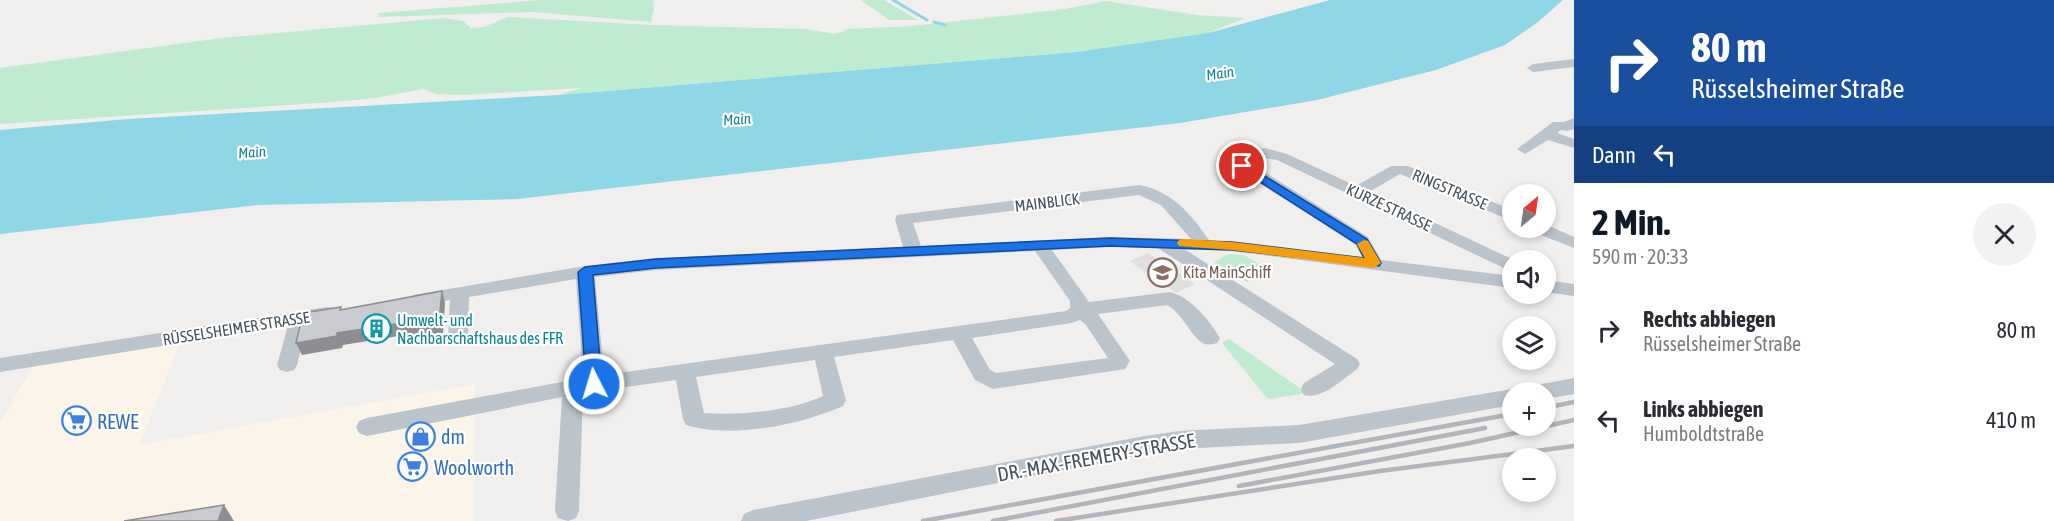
<!DOCTYPE html>
<html lang="de">
<head>
<meta charset="utf-8">
<style>
	:root { --surface:#fff; --page:#f2f2f3; --text:#2b2b33; --muted:#7c7c81; --accent:#111827 }
	body { margin:0; font-family:"Asap Condensed",sans-serif; background:var(--page); color:var(--text); height:100vh; display:flex; flex-direction:column; font-size:22px; white-space:nowrap }
	* { box-sizing:border-box; margin:0 }
	p { font-size:20px; color:var(--muted) }
	.icon { flex:none; width:33px; height:33px; fill:none; stroke:currentColor; stroke-width:2; stroke-linecap:round; stroke-linejoin:round }
	.map { position:relative; flex:1; overflow:hidden }
	.side { display:flex; flex-direction:column; background:var(--surface); width:480px }
	.side>* { flex:none }
	.hud { background:#1a4fa0; color:#fff; overflow:hidden }
	.needle { width:39px; rotate:29deg }
	.controls { position:absolute; left:1502px; top:184px; display:grid; gap:12px }
	.controls a { display:grid; place-items:center; width:54px; height:54px; border-radius:50%; background:var(--surface); box-shadow:0 3px 9px #0003; font-size:30px }
	.pin { position:absolute; display:grid; place-items:center; width:51px; height:51px; color:#fff; margin:-26px; border:3px solid #fff; border-radius:50%; box-shadow:0 2px 6px #0007 }
	.me { position:absolute; width:66px; margin:-33px; rotate:355deg; stroke-linejoin:round; filter:drop-shadow(0 0 4px #0008) }
	.turn { display:flex; align-items:center; gap:21px; height:126px; padding:0 18px; font-size:27px }
	.turn .icon { width:78px; height:78px; stroke-width:2.5 }
	.turn b { display:block; font-size:42px; line-height:51px }
	.then { display:flex; align-items:center; height:57px; padding:0 18px; background:#0003; gap:12px; font-size:22px }
	.round { display:grid; place-items:center; flex:none; width:63px; height:63px; border-radius:32px; background:var(--page) }
	.summary { display:flex; align-items:center; justify-content:space-between; height:102px; padding:0 18px }
	h1 { font-size:36px; font-weight:700; line-height:45px; color:var(--accent) }
	ul { padding:0; list-style:none }
	li { display:flex; align-items:center; gap:18px; height:90px; padding:0 18px }
	li div { flex:1 }
	li b { display:block; font-size:22px }
	li em { font-style:normal }
	main { display:flex; flex:1; min-height:0 }
	.map>svg:first-child { display:block }
	.commercial { fill:#fbf5e9 }
	.education { fill:#e2dfe0 }
	.green { fill:#bfecd0 }
	.water { fill:#8fd6e6 }
	.lines { fill:none; stroke-linecap:round; stroke-linejoin:round }
	.stream { stroke:#8fd6e6; stroke-width:3 }
	.minor { fill:#bbc3cb; fill-rule:evenodd }
	.rail { stroke:#b1b4b8; stroke-width:4.5 }
	.shaded-wall { fill:#8d8e92 }
	.building { fill:#c9cbd1; stroke:#8d8e92; stroke-width:1.5 }
	.route { fill:#1a73e8; stroke:#114b97; stroke-width:1.5 }
	.slow { fill:#f59e0b }
	.labels { text-anchor:middle; dominant-baseline:central; stroke-width:4.5; stroke-linejoin:round; paint-order:stroke }
	.far-water-label { font-size:15px; font-style:italic; fill:#158099; stroke:#fff }
	.street-label { font-size:16px; fill:#48525b; stroke:#fff }
	.education-label { font-size:16px; fill:#785e54; stroke:#fff; text-anchor:start }
	.culture-label { font-size:16px; fill:#0d838f; stroke:#fff; text-anchor:start }
	.near-shop-label { font-size:20px; fill:#366cbe; stroke:#fff; text-anchor:start }
	.near-street-label { font-size:20px; fill:#48525b; stroke:#fff }
</style>
</head>
<body>
<main>
<div class="map">
<svg width="1574" height="521" viewBox="0 0 1574 521">
	<rect width="100%" height="100%" fill="#f1eeee"/>
	<polygon class="commercial" points="180,343 139,445 475,384 473,521 0,521 0,423 33,366"/>
	<polygon class="education" points="1148,253 1195,284 1176,293 1129,261"/>
	<g class="green">
		<polygon points="541,0 653,0 654,8 651,22 533,12 378,17 379,13"/>
		<polygon points="861,0 884,0 918,20 889,20"/>
		<polygon points="1106,1 1197,15 1245,18 1208,33 1076,52 559,95 581,88 464,95 436,94 423,89 376,98 334,102 0,124 0,68 221,38 445,18 463,21 471,28 484,27 508,17 651,25 807,29 835,34 843,32 846,29 912,26 1065,9"/>
		<polygon points="1229,254 1244,255 1269,270 1247,282 1214,262"/>
		<polygon points="1229,339 1307,393 1268,399 1222,343"/>
	</g>
	<polygon class="water" points="1330,0 1563,0 1538,22 1505,45 1436,70 1317,100 1180,123 517,199 258,205 0,234 0,130 128,119 559,95 1076,52 1208,33"/>
	<g class="lines">
		<g class="stream">
			<polyline points="893,0 927,20"/>
			<polyline points="934,22 945,25"/>
		</g>
		<g class="minor">
			<polygon points="1574,59 1574,67 1533,72 1527,68 1533,64"/>
			<polygon points="1574,118 1574,129 1567,131 1561,130 1557,133 1574,139 1574,148 1548,140 1525,154 1517,149 1553,122 1564,122"/>
			<path d="M1265,148L1287,154L1356,186L1391,166H1408L1512,210V221L1400,174L1369,192L1516,261H1512V272L1277,160L1265,158L1247,161L1368,237L1381,260L1512,276V288L1232,251L1184,249L1357,359L1360,364L1357,369C1343,379 1322,400 1304,395L1301,389L1304,383L1335,364L1158,248L1110,247L1052,250L1089,302L1170,292C1191,297 1209,320 1220,338L1217,343C1213,344 1208,346 1203,343C1189,334 1183,314 1167,305L1098,314L1130,361L1125,369L993,389L975,380L953,340L834,357L846,400L843,406C800,425 731,439 686,425L683,419L676,380L583,393L579,511L576,518L568,521L558,518L555,511L562,397L367,436L359,433L356,427L359,421L367,418L583,378L576,279L469,297L468,337L465,342L458,344L451,342L448,337L450,300L420,305L413,303L410,299L413,295L585,266L656,258L903,247L895,219L897,215L1139,185C1172,191 1191,214 1209,240L1362,257L1355,244L1237,169L1231,161L1236,155ZM1139,195L1161,205L1191,239L1110,237L921,246L913,223ZM1035,251L1070,301V308L1066,311L604,375L595,277L656,270ZM1080,320L1086,325L1108,358L996,373L990,370L972,338L1071,323ZM815,360L823,396C791,411 739,416 704,413L696,377Z"/>
			<polygon points="1545,224 1574,237 1574,248 1533,232 1530,228 1545,228"/>
			<polygon points="1545,280 1574,284 1574,296 1545,292"/>
			<polygon points="327,307 334,308 337,313 334,318 304,323 307,327 297,365 294,370 287,372 280,370 277,365 288,326 0,372 0,358"/>
			<polygon points="1574,378 1574,394 1545,399 1545,393 1522,393 1525,387"/>
			<polygon points="1512,389 1521,393 1512,393 1512,405 1299,443 1179,449 1145,454 806,521 741,521 744,514 753,510 1145,436 1179,431 1299,425"/>
		</g>
		<g class="rail">
			<polyline points="1545,408 1574,402"/>
			<polyline points="1239,486 1470,443 1574,420"/>
			<polyline points="923,521 1512,414"/>
			<polyline points="993,521 1485,428"/>
			<polyline points="1056,521 1380,471 1574,446"/>
		</g>
	</g>
	<g class="shaded-wall">
		<polygon points="442,291 445,303 443,333 407,339 405,335 343,345 342,348 302,355 296,343 337,333"/>
		<polygon points="224,505 234,521 218,521"/>
	</g>
	<g class="building">
		<polygon points="442,291 439,321 402,327 403,323 337,333 337,336 296,343 303,313 341,307 340,310"/>
		<polygon points="224,505 218,521 124,521"/>
	</g>
	<polygon class="route" points="1242,162 1367,239 1381,263 1379,266 1232,250 1110,246 656,268 593,275 602,384 600,388 589,388 586,384 578,272 585,267 656,259 1110,238 1232,242 1364,258 1357,244 1238,168 1237,166"/>
	<polygon class="slow" points="1184,239 1232,242 1365,258 1357,244 1364,240 1368,241 1381,263 1374,268 1232,250 1179,246 1177,243 1179,240"/>
	<defs>
		<symbol id="school-ring" viewBox="-11 -11 22 22"><circle r="9.5" fill="#fff" stroke="#8d6e63" stroke-width="1.5"/><path d="M0-5L7-2L0 1L-7-2ZM-4 1L0 2.5L4 1V4Q0 6-4 4Z" fill="#8d6e63"/></symbol>
		<symbol id="building-ring" viewBox="-11 -11 22 22"><circle r="9.5" fill="#fff" stroke="#0f9aa8" stroke-width="1.5"/><path d="M-4-6H4V6H1V3H-1V6H-4ZM-2.5-4.3h1.7v1.8h-1.7ZM.8-4.3h1.7v1.8H.8ZM-2.5-1h1.7V.8h-1.7ZM.8-1h1.7V.8H.8Z" fill="#0f9aa8"/></symbol>
		<symbol id="supermarket-ring" viewBox="-11 -11 22 22"><circle r="9.5" fill="#fff" stroke="#3f7fe0" stroke-width="1.5"/><path d="M-6-5.5h2.5l.6 2H6L4.5 2H-2.5L-4.4-4H-6ZM-1.5 3.2a1.3 1.3 0 1 0 .1 0ZM3 3.2a1.3 1.3 0 1 0 .1 0Z" fill="#3f7fe0"/></symbol>
		<symbol id="shop-ring" viewBox="-11 -11 22 22"><circle r="9.5" fill="#fff" stroke="#3f7fe0" stroke-width="1.5"/><path d="M-5-2.5h2.3a2.7 3.5 0 0 1 5.4 0H5L5.5 6h-11ZM-1.5-2.5h3a1.5 2.3 0 0 0-3 0Z" fill="#3f7fe0"/></symbol>
	</defs>
	<g fill-rule="evenodd">
		<use href="#school-ring" x="1146" y="256" width="33" height="33"/>
		<use href="#building-ring" x="360" y="312" width="33" height="33"/>
		<use href="#supermarket-ring" x="60" y="404" width="33" height="33"/>
		<use href="#shop-ring" x="404" y="420" width="33" height="33"/>
		<use href="#supermarket-ring" x="396" y="450" width="33" height="33"/>
	</g>
	<g class="labels">
		<g class="far-water-label">
			<text transform="translate(1220 73) rotate(-8)">Main</text>
			<text transform="translate(737 119) rotate(-4)">Main</text>
			<text transform="translate(252 152) rotate(-4)">Main</text>
		</g>
		<g class="street-label">
			<text transform="translate(1450 189) rotate(23)">RINGSTRASSE</text>
			<text transform="translate(1047 202) rotate(-7)">MAINBLICK</text>
			<text transform="translate(1389 207) rotate(25)">KURZE STRASSE</text>
			<text transform="translate(236 328) rotate(-9)">RÜSSELSHEIMER STRASSE</text>
		</g>
		<g class="education-label">
			<text x="1183" y="272">Kita MainSchiff</text>
		</g>
		<g class="culture-label">
			<text x="397" y="320">Umwelt- und<tspan x="397" dy="18">Nachbarschaftshaus des FFR</tspan></text>
		</g>
		<g class="near-shop-label">
			<text x="97" y="421">REWE</text>
			<text x="441" y="436">dm</text>
			<text x="434" y="467">Woolworth</text>
		</g>
		<g class="near-street-label">
			<text transform="translate(1096 457) rotate(-10)">DR.-MAX-FREMERY-STRASSE</text>
		</g>
	</g>
</svg>
<div class="controls">
<a><svg class="needle" viewBox="-14 -14 28 28"><path d="M0-13l5 13h-10z" fill="#e53935"/><path d="M0 13l5-13h-10z" fill="#7c7c81"/></svg></a>
<a><svg class="icon" aria-label="sound" viewBox="0 0 24 24"><path d="M4 9h4l5-4v14l-5-4H4zM17 9q2 3 0 6"/></svg></a>
<a><svg class="icon" aria-label="layers" viewBox="0 0 24 24"><path d="M12 4l9 5-9 5-9-5zM3 14l9 5 9-5"/></svg></a>
<a>+</a>
<a>−</a>
</div>
<div class="pin" style="left:1242px;top:166px;background:#d93025"><svg class="icon" aria-label="arrive" viewBox="0 0 24 24"><path d="M6 21V4h12l-3 4 3 4H6"/></svg></div>
<svg class="me" style="left:594px;top:384px" viewBox="-20 -20 40 40"><circle r="17" fill="#1a73e8" stroke="#fff" stroke-width="3"/><path d="M0-11L8 9 0 5-8 9z" fill="#fff"/></svg>
</div>
<section class="side">
<div class="hud">
<div class="turn"><svg class="icon" aria-label="right" viewBox="0 0 24 24"><path d="M7 20v-9h11M14 6l5 5-5 5"/></svg><div><b>80 m</b>Rüsselsheimer Straße</div></div>
<div class="then">Dann<svg class="icon" aria-label="left" viewBox="0 0 24 24"><path d="M17 20v-9H6M10 6l-5 5 5 5"/></svg></div>
</div>
<div class="summary"><div><h1>2 Min.</h1><p>590 m · 20:33</p></div><a class="round"><svg class="icon" aria-label="close" viewBox="0 0 24 24"><path d="M6 6l12 12M18 6L6 18"/></svg></a></div>
<ul>
<li><svg class="icon" aria-label="right" viewBox="0 0 24 24"><path d="M7 20v-9h11M14 6l5 5-5 5"/></svg><div><b>Rechts abbiegen</b><p>Rüsselsheimer Straße</p></div><em>80 m</em></li>
<li><svg class="icon" aria-label="left" viewBox="0 0 24 24"><path d="M17 20v-9H6M10 6l-5 5 5 5"/></svg><div><b>Links abbiegen</b><p>Humboldtstraße</p></div><em>410 m</em></li>
</ul>
</section>
</main>
</body>
</html>
